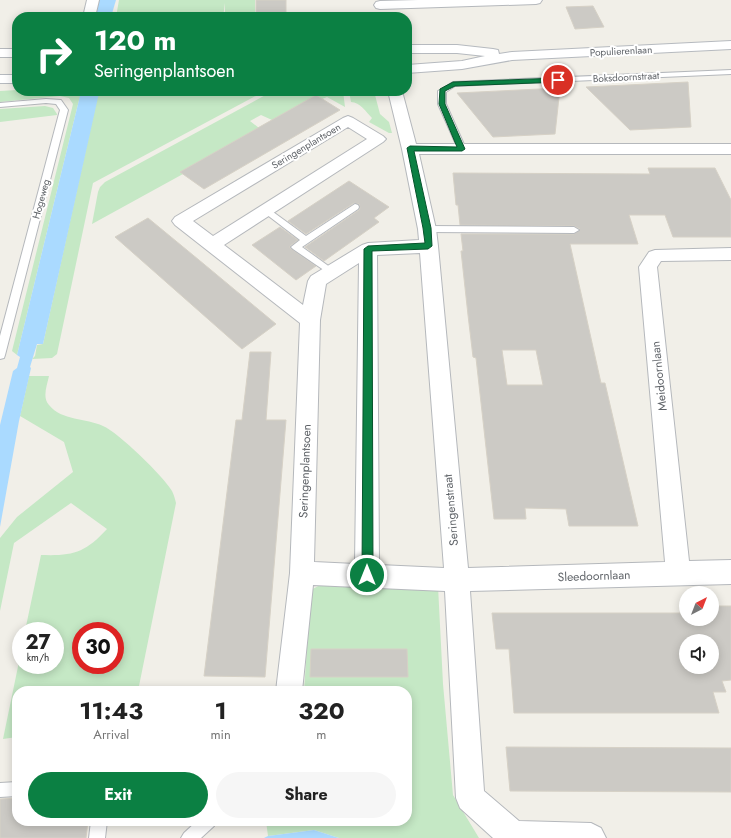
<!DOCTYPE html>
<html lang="en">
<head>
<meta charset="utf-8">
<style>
	:root { --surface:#fff; --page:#f6f6f6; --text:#222; --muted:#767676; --accent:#0b8043 }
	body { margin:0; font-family:Jost,sans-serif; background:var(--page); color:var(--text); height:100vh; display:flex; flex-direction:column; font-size:15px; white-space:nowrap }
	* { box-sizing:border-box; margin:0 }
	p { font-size:13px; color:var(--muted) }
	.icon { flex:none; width:22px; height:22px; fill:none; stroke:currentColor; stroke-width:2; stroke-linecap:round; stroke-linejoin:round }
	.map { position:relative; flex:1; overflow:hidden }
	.details { position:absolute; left:12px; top:686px; width:400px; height:140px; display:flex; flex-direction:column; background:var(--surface); border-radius:16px; box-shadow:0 2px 10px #0003 }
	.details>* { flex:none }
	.top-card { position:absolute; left:12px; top:12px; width:400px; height:84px; border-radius:16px; box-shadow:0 2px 10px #0003; background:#0b8043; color:#fff; overflow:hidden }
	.needle { width:26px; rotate:42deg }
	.tools { position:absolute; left:679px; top:586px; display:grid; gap:8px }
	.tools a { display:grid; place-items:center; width:40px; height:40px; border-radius:50%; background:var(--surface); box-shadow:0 2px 10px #0003; font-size:20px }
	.speed { position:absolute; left:12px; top:622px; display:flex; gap:8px; font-size:20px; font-weight:700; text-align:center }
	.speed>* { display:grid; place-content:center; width:52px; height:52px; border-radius:50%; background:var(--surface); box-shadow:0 2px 10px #0003; line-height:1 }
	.speed small { font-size:10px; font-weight:400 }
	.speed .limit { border:6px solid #d22; background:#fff; color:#111 }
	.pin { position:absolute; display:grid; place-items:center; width:34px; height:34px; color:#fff; margin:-17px; border:2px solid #fff; border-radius:50%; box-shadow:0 1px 4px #0007 }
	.me { position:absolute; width:44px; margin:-22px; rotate:0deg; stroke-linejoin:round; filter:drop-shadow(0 0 3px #0008) }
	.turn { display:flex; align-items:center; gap:14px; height:84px; padding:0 16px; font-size:18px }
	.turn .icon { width:52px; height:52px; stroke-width:2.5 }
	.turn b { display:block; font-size:28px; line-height:34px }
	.eta { display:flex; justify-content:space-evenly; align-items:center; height:68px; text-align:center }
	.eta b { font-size:24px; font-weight:700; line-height:28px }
	.cta { display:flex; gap:8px; margin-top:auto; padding:8px 16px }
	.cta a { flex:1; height:46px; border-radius:24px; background:var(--accent); color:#fff; font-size:16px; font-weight:700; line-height:46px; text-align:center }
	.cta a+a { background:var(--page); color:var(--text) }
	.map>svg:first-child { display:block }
	.green { fill:#c5e8c5; fill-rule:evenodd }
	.water { fill:#aadaff }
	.building { fill:#cccac5; stroke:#d6d1c6; fill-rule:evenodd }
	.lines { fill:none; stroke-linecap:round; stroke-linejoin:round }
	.lane-casing { stroke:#b5b8bc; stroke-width:2 }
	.street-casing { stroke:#b5b8bc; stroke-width:2 }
	.secondary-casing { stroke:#b6babf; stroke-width:2 }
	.lane { fill:#fff; fill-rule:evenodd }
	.street { fill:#fff; fill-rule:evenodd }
	.secondary { fill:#fff; fill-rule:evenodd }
	.route { fill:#0b8043; stroke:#07532c }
	.labels { text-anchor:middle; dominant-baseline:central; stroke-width:4; stroke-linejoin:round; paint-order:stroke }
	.far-street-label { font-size:10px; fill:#5f6368; stroke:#fff }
	.street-label { font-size:12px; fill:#5f6368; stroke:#fff }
</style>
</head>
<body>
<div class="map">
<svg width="731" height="838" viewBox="0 0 731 838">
	<rect width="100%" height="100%" fill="#f1efe8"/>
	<g class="green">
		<polygon points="119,0 255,0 255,17 225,17 225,3 223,17 116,17"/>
		<path d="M17,90V91H265L93,183L57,354L52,358L32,359L35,356L37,345L43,344L98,94C89,92 83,90 79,100L17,355L12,351L73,104L69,98L60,96L0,102V91Z"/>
		<polygon points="273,91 343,91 345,107 327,97 272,120 261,115 250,121 259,128 183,174 92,224 98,192 100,187 105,182"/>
		<path d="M349,91H366L370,96L375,95L380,114L389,122L392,133H389L369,122L372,118C366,112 360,102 351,102Z"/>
		<polygon points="45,106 53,108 57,114 57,115 0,122 0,109"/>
		<path d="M29,376H49C47,385 42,398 49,405C62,421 86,418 103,426C118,432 164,477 172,491C174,495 175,499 176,503L138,691H17V737L3,739L21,652V665H55V631H25L41,555C73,556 85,553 107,529L71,503L14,543L0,611V538L17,517L73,472L64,442L20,416ZM81,631H115V665H81Z"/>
		<polygon points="320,585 438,586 443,684 453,795 479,838 339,838 314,830 268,836 266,821 407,821 407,691 304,691 311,590"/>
	</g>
	<g class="water">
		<polygon points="99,0 116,0 111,17 96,17"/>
		<polygon points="85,92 99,93 43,344 37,344 30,367 31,368 19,421 0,527 0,425 13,371 17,368 20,357 17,355 79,100 80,95"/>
		<polygon points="314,830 339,838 264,838 268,836"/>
	</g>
	<g class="building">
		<rect x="256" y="0" width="30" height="17"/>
		<polygon points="593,6 604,27 575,29 566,7"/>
		<polygon points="688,82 691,127 630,130 586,87"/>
		<polygon points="560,88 555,134 493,137 457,93"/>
		<polygon points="316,95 340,110 204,189 180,172"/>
		<path d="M648,168H715L731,200V237H673L665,215H629L638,244H570L601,383H605L638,526H569L566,509L525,508L526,519H494L476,358L473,357L468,315L461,251H463L461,234H574L580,229L574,226L460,225L458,205H456L453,173L650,174ZM502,350H536L543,385H507Z"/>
		<polygon points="349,181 389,207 374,218 379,222 324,261 305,247 359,210 360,208 359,204 354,203 306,234 288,221"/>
		<polygon points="148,218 199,260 276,324 242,349 115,237"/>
		<polygon points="280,227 298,240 290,246 290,248 316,266 296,280 252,245"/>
		<polygon points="250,352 271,352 266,420 286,420 265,677 204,676 236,420 242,420"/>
		<path d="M712,606H731V680L722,681L726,692H713L719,713H514L509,649H496L492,613H686V619H712ZM686,641H712V667H686Z"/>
		<polygon points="311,649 407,649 408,677 310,677"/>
		<polygon points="506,747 731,748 731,792 510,791"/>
		<polygon points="17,798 17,821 88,821 86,838 0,838 0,799"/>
	</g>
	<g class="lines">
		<defs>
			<g id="lane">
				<polygon points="731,70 731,74 455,86 446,92 446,104 466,149 462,152 458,149 438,104 438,91 453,82"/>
				<polygon points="46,99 61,100 68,110 5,355 4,358 0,359 0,336 60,110 56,104 46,103 0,107 0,103"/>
				<polygon points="355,204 358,205 359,207 358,209 302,247 334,270 336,272 334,274 331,275 293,249 291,247 300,240 262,211 263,209 269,209 306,236"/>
				<polygon points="427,226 574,227 579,230 574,233 427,232 423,229"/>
				<polygon points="17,782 17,796 0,797 0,783"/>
				<polygon points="91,821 107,821 105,838 89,838"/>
				<polygon points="197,821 217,821 214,826 201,838 181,838 184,833"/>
			</g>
			<g id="street">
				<polygon points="87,0 99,0 95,17 83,17"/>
				<polygon points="418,0 542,0 540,3 536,4 380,9 376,8 374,5 376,2 380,1"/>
				<rect x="0" y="49" width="17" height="8"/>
				<path d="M388,91H402L416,144H731V154H419L436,229L438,246L468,568L665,562L639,267L649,252L655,250L731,248V260L661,261L657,267L689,561L731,560V584L470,591L484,791L519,821L591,823L601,828L606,838H493L460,808L456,798L445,591L313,585L302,691H276L290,573L300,323L175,225L172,221L175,217L343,118L348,116L353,118L383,136L386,139L383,142L224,245L303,305L308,281L311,276L362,245L368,243L419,240L418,229L402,149ZM348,127L367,139L213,236L193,221ZM420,253L444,568L379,565L377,255ZM359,263L355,564L314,562L320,320L326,284Z"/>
			</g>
			<g id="secondary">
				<polygon points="731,41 731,49 512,60 462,69 407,73 407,65 462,61 485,56 457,53 407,53 407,45 457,45 493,49 498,50 499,54 512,52"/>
				<rect x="0" y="75" width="17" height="8"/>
			</g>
		</defs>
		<use href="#lane" class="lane-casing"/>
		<use href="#street" class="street-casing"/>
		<use href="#secondary" class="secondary-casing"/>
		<use href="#lane" class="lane"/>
		<use href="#street" class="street"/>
		<use href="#secondary" class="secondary"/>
	</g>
	<polygon class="route" points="558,78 561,79 561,82 455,86 445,91 445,104 465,149 462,151 414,151 431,228 432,246 428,249 372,251 373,575 371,579 367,580 364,579 362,575 364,249 368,246 425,243 423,228 407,148 410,146 457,147 439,104 440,89 453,82"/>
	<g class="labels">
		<g class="far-street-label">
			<text transform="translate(621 51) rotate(-3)">Populierenlaan</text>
			<text transform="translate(626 77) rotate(-3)">Boksdoornstraat</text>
			<text transform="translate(306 146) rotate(-31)">Seringenplantsoen</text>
			<text transform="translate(41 199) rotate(-75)">Hogeweg</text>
		</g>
		<g class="street-label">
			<text transform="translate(659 376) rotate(-96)">Meidoornlaan</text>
			<text transform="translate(305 471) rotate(-88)">Seringenplantsoen</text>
			<text transform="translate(451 510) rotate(-95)">Seringenstraat</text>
			<text transform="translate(594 576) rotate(-2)">Sleedoornlaan</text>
		</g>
	</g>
</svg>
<div class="tools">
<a><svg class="needle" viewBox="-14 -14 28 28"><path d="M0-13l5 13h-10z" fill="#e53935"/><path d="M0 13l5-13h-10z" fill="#767676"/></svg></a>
<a><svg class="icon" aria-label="sound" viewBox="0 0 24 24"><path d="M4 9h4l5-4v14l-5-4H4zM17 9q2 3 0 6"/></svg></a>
</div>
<div class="speed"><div>27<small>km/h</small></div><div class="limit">30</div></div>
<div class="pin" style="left:558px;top:80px;background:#d93025"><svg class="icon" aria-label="arrive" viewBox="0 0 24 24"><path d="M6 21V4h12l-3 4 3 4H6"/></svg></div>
<svg class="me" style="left:367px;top:575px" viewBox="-20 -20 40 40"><circle r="17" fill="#0b8043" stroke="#fff" stroke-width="3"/><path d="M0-11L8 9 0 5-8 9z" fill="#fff"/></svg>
<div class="top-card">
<div class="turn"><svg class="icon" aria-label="right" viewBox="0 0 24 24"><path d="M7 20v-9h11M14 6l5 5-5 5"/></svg><div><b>120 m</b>Seringenplantsoen</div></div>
</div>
<section class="details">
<div class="eta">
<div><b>11:43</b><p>Arrival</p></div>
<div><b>1</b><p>min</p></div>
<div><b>320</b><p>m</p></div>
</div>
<div class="cta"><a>Exit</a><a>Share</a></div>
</section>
</div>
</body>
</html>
